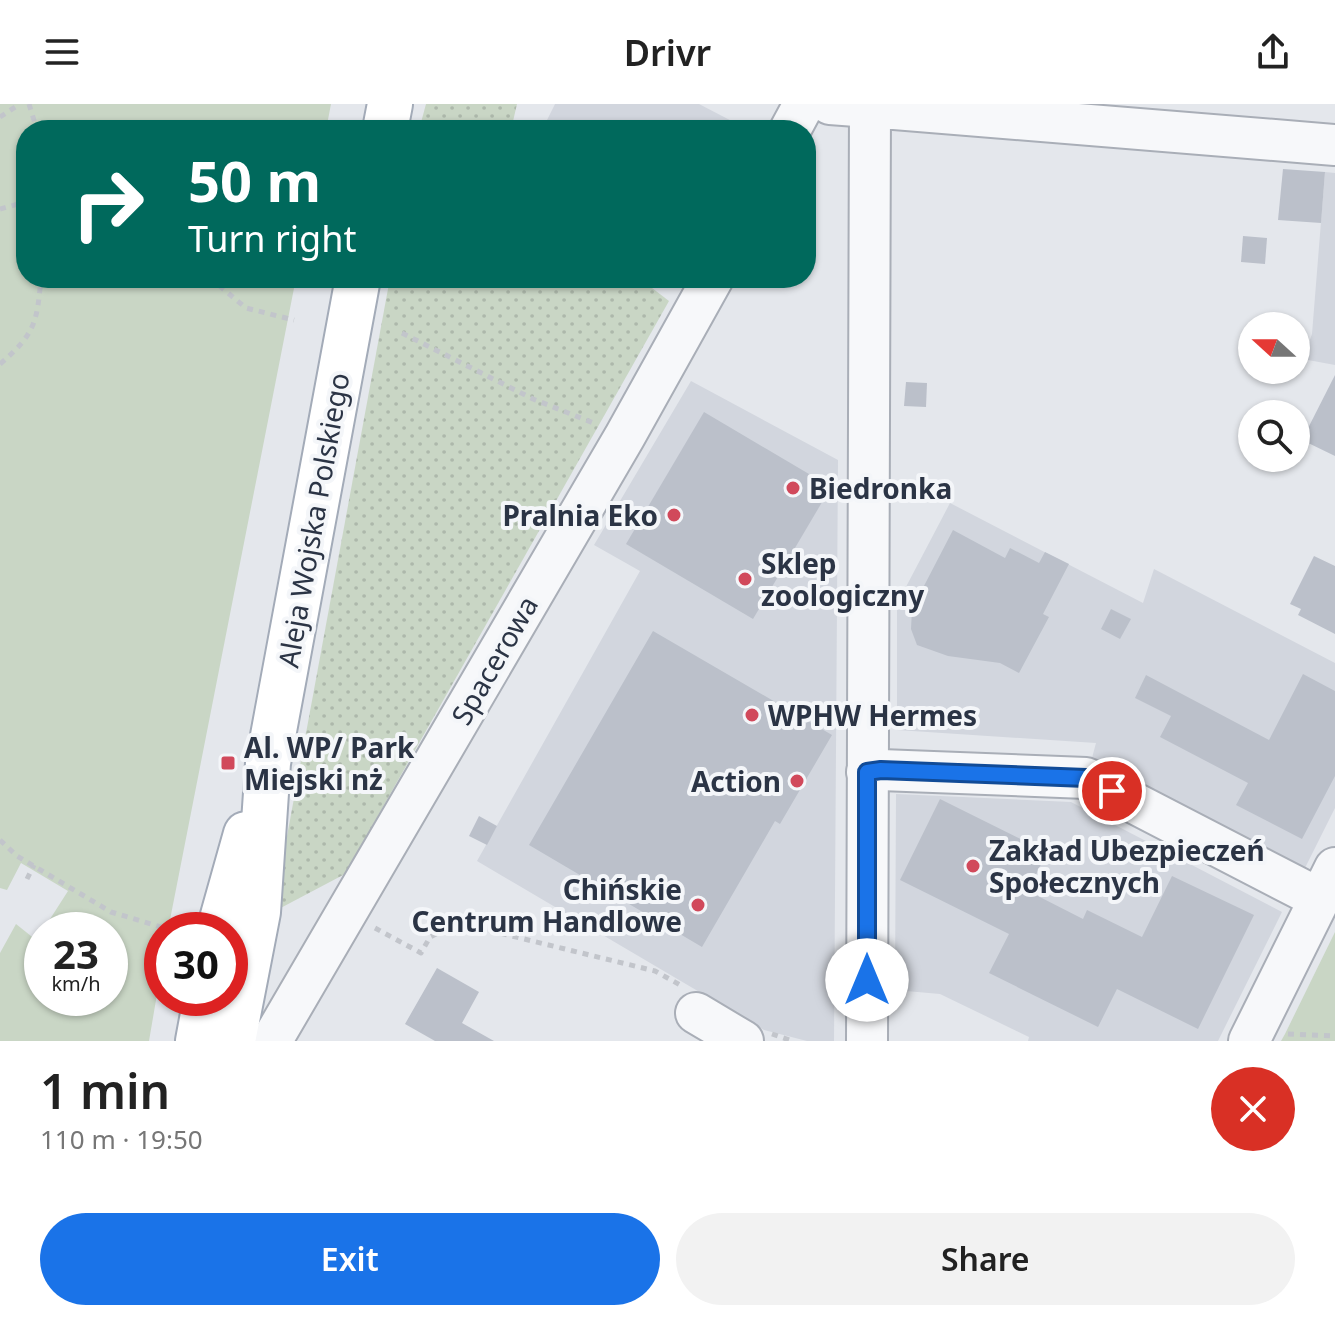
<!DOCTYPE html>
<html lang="en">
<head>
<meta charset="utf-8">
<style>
	:root { --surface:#fff; --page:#f2f2f2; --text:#222; --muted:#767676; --accent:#1a73e8 }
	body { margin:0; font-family:"Noto Sans",sans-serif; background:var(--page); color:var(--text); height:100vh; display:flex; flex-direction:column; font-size:30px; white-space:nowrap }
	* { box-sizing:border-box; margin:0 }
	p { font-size:26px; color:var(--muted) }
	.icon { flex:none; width:44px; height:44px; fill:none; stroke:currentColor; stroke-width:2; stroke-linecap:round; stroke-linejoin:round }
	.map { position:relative; height:937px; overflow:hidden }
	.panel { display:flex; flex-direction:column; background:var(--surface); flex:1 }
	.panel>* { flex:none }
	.banner { position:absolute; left:16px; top:16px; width:800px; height:168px; border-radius:32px; box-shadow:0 2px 6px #0004; background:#00695c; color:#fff; overflow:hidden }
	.needle { width:52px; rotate:291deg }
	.tools { position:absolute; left:1238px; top:208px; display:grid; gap:16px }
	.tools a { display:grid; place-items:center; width:72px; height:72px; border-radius:50%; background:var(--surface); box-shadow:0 2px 6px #0004; font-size:40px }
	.speed { position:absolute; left:24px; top:808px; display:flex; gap:16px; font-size:40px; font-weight:700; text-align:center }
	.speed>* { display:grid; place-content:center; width:104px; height:104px; border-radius:50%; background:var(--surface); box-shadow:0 2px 6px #0004; line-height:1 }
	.speed small { font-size:20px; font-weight:400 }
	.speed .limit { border:12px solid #d22; background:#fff; color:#111 }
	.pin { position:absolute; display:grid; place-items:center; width:68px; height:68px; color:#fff; margin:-34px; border:4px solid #fff; border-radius:50%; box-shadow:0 2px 8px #0007 }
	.me { position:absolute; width:88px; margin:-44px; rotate:0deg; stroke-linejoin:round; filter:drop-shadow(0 0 6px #0008) }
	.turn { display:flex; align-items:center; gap:28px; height:168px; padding:0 40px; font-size:36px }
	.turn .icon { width:104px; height:104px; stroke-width:2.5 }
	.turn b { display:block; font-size:56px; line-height:68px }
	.round { display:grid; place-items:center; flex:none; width:84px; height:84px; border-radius:42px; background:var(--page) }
	.headline { display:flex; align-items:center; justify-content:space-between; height:136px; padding:0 40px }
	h1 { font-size:48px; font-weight:600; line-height:60px }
	.button { display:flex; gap:16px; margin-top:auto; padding:16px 40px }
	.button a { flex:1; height:92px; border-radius:48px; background:var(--accent); color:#fff; font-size:32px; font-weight:600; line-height:92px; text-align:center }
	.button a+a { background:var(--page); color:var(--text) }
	header { display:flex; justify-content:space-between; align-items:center; height:104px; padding:0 40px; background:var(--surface); font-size:36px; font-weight:600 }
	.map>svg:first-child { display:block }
	.built { fill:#d2d6de }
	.grass { fill:url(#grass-dots) }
	.green { fill:#c9d6c5 }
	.building { fill:#bbc0ca }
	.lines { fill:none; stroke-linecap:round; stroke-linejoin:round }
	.minor-casing { stroke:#a9aeb7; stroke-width:44 }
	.major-casing { stroke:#a3abb8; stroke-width:48 }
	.path { stroke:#c2c5cb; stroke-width:5; stroke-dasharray:6 6; stroke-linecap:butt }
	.minor { stroke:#f7f8fa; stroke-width:40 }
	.major { stroke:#fff; stroke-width:44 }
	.route-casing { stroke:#114b97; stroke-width:20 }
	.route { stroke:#1a73e8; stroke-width:14 }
	.poi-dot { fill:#d1495b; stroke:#f4f6f9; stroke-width:3 }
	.labels { text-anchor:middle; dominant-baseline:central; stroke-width:8; stroke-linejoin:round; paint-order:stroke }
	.poi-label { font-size:28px; font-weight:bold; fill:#2b3445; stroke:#f4f6f9; text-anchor:start }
	.street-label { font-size:28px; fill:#2b3445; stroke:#f4f6f9 }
</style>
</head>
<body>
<header><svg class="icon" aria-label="menu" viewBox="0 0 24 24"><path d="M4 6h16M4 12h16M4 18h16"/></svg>Drivr<svg class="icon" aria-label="share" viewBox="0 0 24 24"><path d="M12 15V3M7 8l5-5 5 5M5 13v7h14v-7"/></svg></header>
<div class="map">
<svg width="1335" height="937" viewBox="0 0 1335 937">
	<defs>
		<pattern id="grass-dots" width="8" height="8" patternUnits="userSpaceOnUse" patternTransform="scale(2)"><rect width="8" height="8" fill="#c9d6c5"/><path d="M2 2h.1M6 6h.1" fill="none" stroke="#adb8ab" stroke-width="1.8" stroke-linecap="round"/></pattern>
	</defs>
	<rect width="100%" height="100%" fill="#e4e7ec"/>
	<g class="built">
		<polygon points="555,0 699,0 749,26 542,26"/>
		<polygon points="1325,68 1335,69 1335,261 1308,256 1302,259 1312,230"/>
		<polygon points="691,277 838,356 834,937 807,937 764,926 477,757 640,467 594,441"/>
		<polygon points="950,399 1143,499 1154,465 1335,559 1335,704 1303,768 1089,665 1096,639 897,626 897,500"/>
		<polygon points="896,690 1071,698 1282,808 1218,937 1028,937 1029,933 940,890 895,886"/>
	</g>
	<g class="grass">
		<polygon points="426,0 517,0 511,26 419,26"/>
		<polygon points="390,174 639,174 669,197 345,770 273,808"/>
	</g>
	<g class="green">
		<polygon points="0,0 331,0 326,26 26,26 26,174 296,174 168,826 162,826 162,861 149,937 0,937 0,849 16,820 36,836 42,827 42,894 110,894 110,826 43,826 68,787 21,759 7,786 0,784"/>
		<polygon points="1335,828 1335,937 1281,937 1285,930"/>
	</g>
	<g class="building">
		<polygon points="1283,65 1325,68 1321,119 1278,116"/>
		<polygon points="1243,132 1267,134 1265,160 1241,158"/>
		<polygon points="1335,271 1335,352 1302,336"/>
		<polygon points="906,278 927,279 926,303 904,302"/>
		<polygon points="704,308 831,383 753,515 626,440"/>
		<polygon points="953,426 1005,454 1010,444 1039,459 1045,448 1069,460 1043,510 1049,513 1019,569 1000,559 948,552 917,541 911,525 912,505"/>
		<polygon points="1314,452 1335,462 1335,530 1298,511 1301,505 1290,500"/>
		<polygon points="1111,505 1131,515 1120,535 1101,525"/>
		<polygon points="653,527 832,631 780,720 775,717 702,843 529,741"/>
		<polygon points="1303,570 1335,587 1335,672 1302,735 1236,701 1248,679 1160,633 1171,612 1135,594 1146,571 1269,636"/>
		<polygon points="940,695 1047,748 1028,787 1083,815 1087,806 1142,833 1172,772 1254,811 1198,925 1117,885 1098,923 989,869 1009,830 900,776"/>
		<polygon points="479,712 497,722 487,741 469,732"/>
		<polygon points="437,864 479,888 462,919 494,937 435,937 405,920"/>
	</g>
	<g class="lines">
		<defs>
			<g id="minor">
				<polyline points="830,0 870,3 870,0"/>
				<polyline points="790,26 804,0"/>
				<polyline points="867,668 881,666 1086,674 1320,795"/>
				<polyline points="696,909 743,937"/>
				<polyline points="272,936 625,332 713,174"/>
				<polyline points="867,937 870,3 1335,41"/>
				<polyline points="1249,937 1335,764"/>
			</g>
			<g id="major">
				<polyline points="385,26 390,0"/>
				<polyline points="219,826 246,730"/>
				<polyline points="198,937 206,894"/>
				<polyline points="233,937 258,808 268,659 358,174"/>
			</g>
		</defs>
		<use href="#minor" class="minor-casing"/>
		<use href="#major" class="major-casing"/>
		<g class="path">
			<polyline points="29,0 37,26"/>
			<polyline points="0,13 20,0"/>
			<polyline points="18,100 26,116"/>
			<polyline points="0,105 18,100 26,93"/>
			<polyline points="210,174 246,204 294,216"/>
			<polyline points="402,229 533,295 596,320"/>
			<path d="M0,260C35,230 37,219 41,174"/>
			<polyline points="0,736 17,752 111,808 171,826"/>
			<polyline points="27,775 34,761"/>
			<polyline points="375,824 421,849 430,833 440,828 475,823 655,867 682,882"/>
			<polyline points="772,930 792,937"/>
			<polyline points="1288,930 1335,932"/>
		</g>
		<use href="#minor" class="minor"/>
		<use href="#major" class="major"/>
	</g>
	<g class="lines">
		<defs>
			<polyline id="route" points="867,876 867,668 881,666 1086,674 1112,687"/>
		</defs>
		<use href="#route" class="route-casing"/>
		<use href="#route" class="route"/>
	</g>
	<g class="poi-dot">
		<circle cx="793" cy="384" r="8"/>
		<circle cx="674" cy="411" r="8"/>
		<circle cx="745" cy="475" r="8"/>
		<circle cx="752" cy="611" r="8"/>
		<rect x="220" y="651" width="16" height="16" rx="4"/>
		<circle cx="797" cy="677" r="8"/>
		<circle cx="973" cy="762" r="8"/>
		<circle cx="698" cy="801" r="8"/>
	</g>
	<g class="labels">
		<g class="poi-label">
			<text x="809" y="384">Biedronka</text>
			<text x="658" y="411" text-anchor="end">Pralnia Eko</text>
			<text x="761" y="459">Sklep<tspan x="761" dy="32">zoologiczny</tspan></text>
			<text x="768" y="611">WPHW Hermes</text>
			<text x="244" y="643">Al. WP/ Park<tspan x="244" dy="32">Miejski nż</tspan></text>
			<text x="781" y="677" text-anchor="end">Action</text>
			<text x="989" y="746">Zakład Ubezpieczeń<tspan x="989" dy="32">Społecznych</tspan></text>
			<text x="682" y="785" text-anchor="end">Chińskie<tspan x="682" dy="32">Centrum Handlowe</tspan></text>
		</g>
		<g class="street-label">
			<text transform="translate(313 416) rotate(-80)">Aleja Wojska Polskiego</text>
			<text transform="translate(494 556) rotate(-60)">Spacerowa</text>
		</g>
	</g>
</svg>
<div class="tools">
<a><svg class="needle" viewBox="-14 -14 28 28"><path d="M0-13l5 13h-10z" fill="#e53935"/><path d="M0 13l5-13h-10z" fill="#767676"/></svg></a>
<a><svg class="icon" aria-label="search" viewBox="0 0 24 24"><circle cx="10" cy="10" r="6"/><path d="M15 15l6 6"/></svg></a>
</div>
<div class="speed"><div>23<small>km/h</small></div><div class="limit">30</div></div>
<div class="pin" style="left:1112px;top:687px;background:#d93025"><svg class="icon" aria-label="arrive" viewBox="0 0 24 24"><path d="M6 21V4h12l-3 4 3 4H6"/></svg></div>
<svg class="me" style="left:867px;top:876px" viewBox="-20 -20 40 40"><circle r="19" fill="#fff"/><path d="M0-13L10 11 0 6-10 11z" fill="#1a73e8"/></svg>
<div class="banner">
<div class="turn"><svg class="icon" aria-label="right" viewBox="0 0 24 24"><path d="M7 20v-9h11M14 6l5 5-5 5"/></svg><div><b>50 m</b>Turn right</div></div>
</div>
</div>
<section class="panel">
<div class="headline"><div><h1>1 min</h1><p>110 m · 19:50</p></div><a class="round" style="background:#d93025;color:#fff"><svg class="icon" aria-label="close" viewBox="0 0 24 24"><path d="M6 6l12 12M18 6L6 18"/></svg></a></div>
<div class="button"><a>Exit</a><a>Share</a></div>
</section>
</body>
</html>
